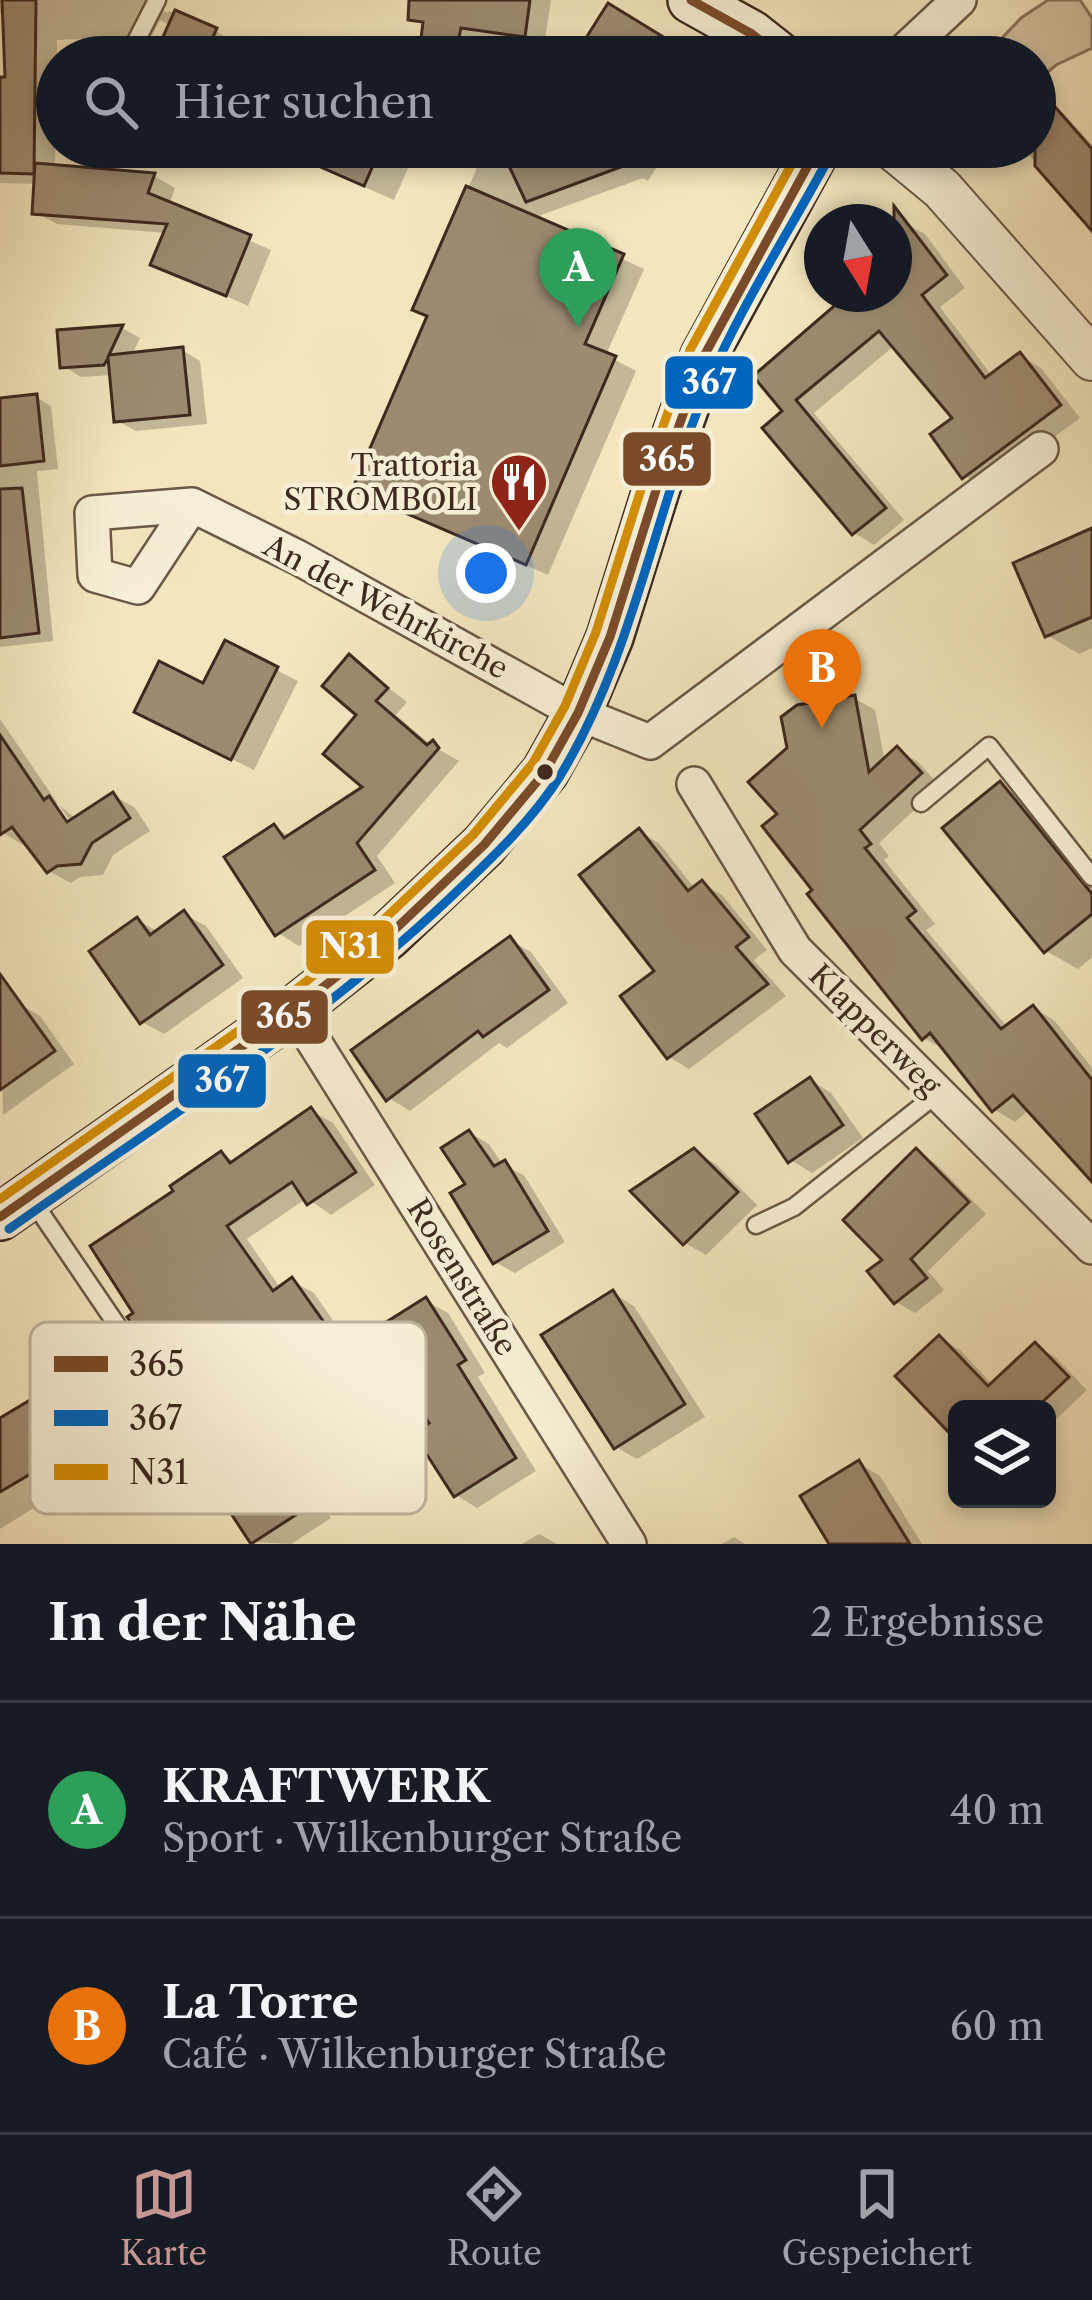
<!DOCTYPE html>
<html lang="de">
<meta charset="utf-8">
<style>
body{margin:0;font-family:"Libre Caslon Text",serif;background:#20242c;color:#f1f3f6}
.controls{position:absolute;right:36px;bottom:36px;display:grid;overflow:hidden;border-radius:18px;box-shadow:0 6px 18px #0003}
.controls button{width:108px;height:108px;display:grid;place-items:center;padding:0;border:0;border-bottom:3px solid #363941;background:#171b24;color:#f1f3f6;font:60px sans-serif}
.compass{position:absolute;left:804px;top:204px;width:108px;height:108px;border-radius:50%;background:#171b24;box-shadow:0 6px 18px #0003;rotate:169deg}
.you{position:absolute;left:486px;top:573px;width:42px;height:42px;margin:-30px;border:9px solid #fff;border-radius:50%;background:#1a73e8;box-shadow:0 0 0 18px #1a73e833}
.badge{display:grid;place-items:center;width:78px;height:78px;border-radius:50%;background:#c59692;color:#fff;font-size:39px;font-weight:700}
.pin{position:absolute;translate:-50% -99px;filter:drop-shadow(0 3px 6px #0008)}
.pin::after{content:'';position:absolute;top:63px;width:42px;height:36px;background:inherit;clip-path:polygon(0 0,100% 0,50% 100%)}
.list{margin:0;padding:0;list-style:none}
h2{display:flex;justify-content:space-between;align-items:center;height:156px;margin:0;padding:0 48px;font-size:51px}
h2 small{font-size:39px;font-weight:400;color:#9ea1a6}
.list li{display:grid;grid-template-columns:78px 1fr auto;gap:36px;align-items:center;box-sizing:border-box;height:216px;padding:0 48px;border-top:3px solid #363941}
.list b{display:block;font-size:45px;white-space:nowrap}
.list p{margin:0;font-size:39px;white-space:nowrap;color:#9ea1a6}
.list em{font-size:39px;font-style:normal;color:#9ea1a6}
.icon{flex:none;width:66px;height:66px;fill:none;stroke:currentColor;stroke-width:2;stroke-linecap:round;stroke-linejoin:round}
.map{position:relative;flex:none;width:1092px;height:1544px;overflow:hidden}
.search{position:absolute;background:#171b24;box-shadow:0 6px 18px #0003;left:36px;right:36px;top:36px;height:132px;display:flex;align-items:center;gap:30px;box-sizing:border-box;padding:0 42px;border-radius:66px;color:#9ea1a6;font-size:45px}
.sheet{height:588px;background:#171b24}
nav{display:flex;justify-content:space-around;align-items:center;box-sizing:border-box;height:168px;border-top:3px solid #363941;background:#171b24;font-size:33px;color:#9ea1a6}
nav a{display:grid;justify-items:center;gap:6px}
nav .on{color:#c59692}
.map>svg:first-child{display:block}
.green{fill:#d4c6a3;stroke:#897860;stroke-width:3}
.shadow{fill:#0003}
.building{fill:#9c8b71;stroke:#3e291e;stroke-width:3}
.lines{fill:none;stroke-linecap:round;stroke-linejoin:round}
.service-casing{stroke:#6b5846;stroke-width:21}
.minor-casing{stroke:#6b5846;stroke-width:38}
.tertiary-casing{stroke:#6b5846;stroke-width:46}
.secondary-casing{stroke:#3e291e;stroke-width:50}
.service{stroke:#f7efd5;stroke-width:16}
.minor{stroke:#f7efd5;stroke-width:33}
.tertiary{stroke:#f7efd5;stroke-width:42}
.secondary{stroke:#f7efd5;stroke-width:45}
.bus-1-casing{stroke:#f7efd5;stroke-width:18}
.bus-2-casing{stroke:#f7efd5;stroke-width:18}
.bus-3-casing{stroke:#f7efd5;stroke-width:18}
.bus-1{stroke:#7a4b2a;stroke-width:9}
.bus-2{stroke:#0065bd;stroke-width:9}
.bus-3{stroke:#d28d06;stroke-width:9}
.bus-dot{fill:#3e291e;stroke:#f7efd5;stroke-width:4.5}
.labels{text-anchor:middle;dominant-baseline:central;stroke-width:9;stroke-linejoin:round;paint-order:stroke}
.poi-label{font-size:30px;fill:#3e291e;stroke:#f7efd5;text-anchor:end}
.street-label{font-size:30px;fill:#3e291e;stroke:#f7efd5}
.key{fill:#f7efd5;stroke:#c0b49e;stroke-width:3}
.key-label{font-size:33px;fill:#3e291e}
.line-badge{stroke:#f7efd5;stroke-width:4.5}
.badge-label{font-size:33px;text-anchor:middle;font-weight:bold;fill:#fff}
</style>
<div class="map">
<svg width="1092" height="1544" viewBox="0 0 1092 1544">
<rect width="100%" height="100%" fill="#f3e6be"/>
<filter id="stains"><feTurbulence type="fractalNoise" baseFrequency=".00167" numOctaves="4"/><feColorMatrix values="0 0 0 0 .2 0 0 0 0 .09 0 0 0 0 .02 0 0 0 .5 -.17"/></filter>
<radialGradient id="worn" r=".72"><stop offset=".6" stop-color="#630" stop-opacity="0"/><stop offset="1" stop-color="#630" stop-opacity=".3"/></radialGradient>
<polygon class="green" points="1048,0 1080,0 1092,18 1092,48 1056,65 1035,83 1035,57 984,57 1021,18"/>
<g class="shadow">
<polygon points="0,0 152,0 152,4 168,13 169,11 216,31 244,48 240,57 157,57 171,26 160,20 152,35 57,40 55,167 154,176 175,188 169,205 271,250 248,306 154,264 166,233 57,224 35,212 37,184 0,183 0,80 9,80 5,13 0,13"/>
<polygon points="429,0 551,0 544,46 480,37 476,57 442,57 423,46"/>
<polygon points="1051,106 1064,114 1092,145 1092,234 1085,226 1089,223 1022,147 1035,147 1035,120"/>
<polygon points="272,147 412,147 416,150 394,200"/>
<polygon points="486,147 669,147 648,181 643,178 533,218 644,269 606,355 636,371 548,575 356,489 430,317 416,309"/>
<polygon points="904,223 925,234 965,288 940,307 992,376 1020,356 1041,368 1080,418 985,488 965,476 956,419 895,345 814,413 904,520 874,545 854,533 786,411 854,294 894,294 894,230"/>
<polygon points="122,328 140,338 132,355 182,350 200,361 207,424 136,431 117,421 112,375 81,377 63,366 60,333"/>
<polygon points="36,397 51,406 58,469 37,471 53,641 0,647 0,401"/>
<polygon points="1092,532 1092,648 1079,654 1047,635"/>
<polygon points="226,644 298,681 254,770 159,723 205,687"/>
<polygon points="349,658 407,702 396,715 431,745 459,761 377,856 395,883 299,946 278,933 274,827 291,837 367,787"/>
<polygon points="854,698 875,710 885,762 897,750 918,762 940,786 879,843 889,856 884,860 935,924 926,930 1008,1028 1033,1008 1054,1020 1092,1068 1092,1178 1030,1109 1015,1122 994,1109 945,1050 924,1038 816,890 781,815"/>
<polygon points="0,719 58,804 51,804 73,836 78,832 59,805 76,819 113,795 135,808 150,831 113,855 103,875 80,877 71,883 49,871 28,842 23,845 0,831"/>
<polygon points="1000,785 1032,803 1092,877 1092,957 1078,969 1046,951"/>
<polygon points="639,832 659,843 695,889 702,884 722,895 767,950 754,960 786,996 689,1069 669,1057"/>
<polygon points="184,914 206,926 243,978 164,1034 142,1022 138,920 158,932"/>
<polygon points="510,940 531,952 568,1003 507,1048 499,1043 410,1111 389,1098"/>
<polygon points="19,1004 40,1016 74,1064 3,1115 0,1017"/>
<polygon points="810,1080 831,1093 863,1138 812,1173 791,1160"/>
<polygon points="312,1111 333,1123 375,1185 331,1215 307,1198 247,1239 281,1289 292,1281 314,1293 354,1351 299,1390 278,1378 254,1344 191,1386 169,1374 177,1192 222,1154 235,1162"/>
<polygon points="470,1133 489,1144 503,1165 524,1175 565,1242 515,1273 495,1262 470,1185"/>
<polygon points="694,1152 716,1164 757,1205 706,1255 685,1243"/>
<polygon points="916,1152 935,1163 986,1214 928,1271 944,1290 915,1313 896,1302 886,1260"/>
<polygon points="613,1293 634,1306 705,1417 637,1459 616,1447"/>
<polygon points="426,1301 448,1313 485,1373 478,1377 536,1471 477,1508 456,1495 433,1424"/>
<polygon points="940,1338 960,1350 993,1385 1035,1345 1055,1357 1087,1390 1047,1428 1047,1409 957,1409 957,1437"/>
<polygon points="117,1352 139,1364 165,1403 134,1423 140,1433 48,1488 53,1496 0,1529 0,1434"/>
<polygon points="259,1429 280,1441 331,1518 291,1544 253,1542"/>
<polygon points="859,1464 880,1476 922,1544 833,1544"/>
<polygon points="539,1534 557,1544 522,1544"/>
<polygon points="734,1537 745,1544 722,1544"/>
</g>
<g class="building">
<polygon points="2,0 36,0 34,174 0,173 0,77 5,77"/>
<polygon points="409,0 530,0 525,37 461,28 455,55 420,47 423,22 408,20"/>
<polygon points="608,3 696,57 574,57"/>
<polygon points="175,10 217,28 204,57 154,57"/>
<polygon points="1035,84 1092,149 1092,231 1035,166"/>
<polygon points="275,147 381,147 364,186"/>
<polygon points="519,147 664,147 664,151 526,202 508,164"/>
<polygon points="35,163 155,173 148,193 251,235 226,296 150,265 167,224 32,214"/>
<polygon points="466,186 624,254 585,344 616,356 526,565 352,490 427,316 412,310"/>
<polygon points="894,206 947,275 922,295 985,378 1020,352 1061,405 962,479 930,434 952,418 879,331 796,400 886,508 852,535 762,428 782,411 753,376 848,294 894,294"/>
<polygon points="123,325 109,355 183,347 190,415 114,422 108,358 104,365 60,368 57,330"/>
<polygon points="37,394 44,461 0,466 0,398"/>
<polygon points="22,488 39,633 0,638 0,489"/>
<polygon points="1092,528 1092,617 1045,637 1013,563"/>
<polygon points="225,640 278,667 231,760 134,712 159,661 203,683"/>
<polygon points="349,654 388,688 376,701 427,745 433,740 439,748 357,843 375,870 275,936 224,857 274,824 284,838 362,787 323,754 356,715 322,686"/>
<polygon points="855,695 869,772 897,746 922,773 860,830 871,844 865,848 916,911 907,918 1001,1029 1033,1005 1092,1080 1092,1182 1013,1095 992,1112 930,1033 922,1040 807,894 812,890 762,826 777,814 748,782 787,748 781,717 797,705"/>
<polygon points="0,735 44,800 49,796 67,822 113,792 130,818 92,843 81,864 57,866 47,873 12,827 0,835"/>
<polygon points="1000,781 1092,894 1092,914 1044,953 942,828"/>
<polygon points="639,828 688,891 702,880 749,937 736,947 768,984 667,1059 620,996 654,971 579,875"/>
<polygon points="184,910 223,965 140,1024 89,951 137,917 150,935"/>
<polygon points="510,936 549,990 483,1037 478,1031 386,1101 351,1050"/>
<polygon points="0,974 55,1051 0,1090"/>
<polygon points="810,1077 843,1125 788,1163 755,1114"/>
<polygon points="311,1107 356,1172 307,1205 292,1182 227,1226 273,1291 292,1277 335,1338 276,1380 240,1328 167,1376 127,1317 133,1313 90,1246 173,1191 170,1186 221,1151 230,1163"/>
<polygon points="469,1130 494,1166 505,1160 548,1231 493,1264 450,1193 465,1184 441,1148"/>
<polygon points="694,1148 738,1192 683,1245 630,1191"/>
<polygon points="916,1148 969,1202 911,1259 927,1278 894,1304 867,1271 882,1260 843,1220"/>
<polygon points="613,1290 685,1404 614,1449 541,1335"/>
<polygon points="426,1297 466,1360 458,1365 516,1458 454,1497 413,1433 429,1423 372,1331"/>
<polygon points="939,1335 988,1386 1035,1342 1069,1377 1035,1409 957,1409 957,1441 895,1376"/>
<polygon points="117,1348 146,1390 114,1411 120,1421 0,1492 0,1418"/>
<polygon points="259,1425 311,1505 251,1544 199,1465"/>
<polygon points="859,1460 882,1499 910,1544 829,1544 800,1496"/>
</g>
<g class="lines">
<g class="service-casing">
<g id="service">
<polyline points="128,57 157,0"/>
<polyline points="921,803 989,746 1092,877"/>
<polyline points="32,1200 193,1437"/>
<polyline points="756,1225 794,1207 938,1093"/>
</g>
</g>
<g class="minor-casing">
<g id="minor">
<polyline points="898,57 959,0"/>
<polyline points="192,505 138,587 95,575 92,513 192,505 297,557 578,713 650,742 1041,449"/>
<polyline points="694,784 795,950 1092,1247"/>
<polyline points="294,1010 629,1544"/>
</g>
</g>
<g class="tertiary-casing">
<polyline id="tertiary" points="891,147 942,189 1092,359"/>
</g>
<g class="secondary-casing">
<g id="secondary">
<polyline points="691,0 752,34 781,57"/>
<polyline points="0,1217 294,1010 388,936 484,845 545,772 578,713 610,637 657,487 704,356 818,147"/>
</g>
</g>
<use href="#service" class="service"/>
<use href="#minor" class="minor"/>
<use href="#tertiary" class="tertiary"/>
<use href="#secondary" class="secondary"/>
<g class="bus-1-casing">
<g id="bus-1">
<polyline points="691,0 752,34 781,57"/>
<polyline points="0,1217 294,1010 388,936 484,845 545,772 578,713 610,637 657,487 704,356 818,147"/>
</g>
</g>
<g class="bus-2-casing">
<path id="bus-2" d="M9 1229C159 1123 317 1024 451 897 489 861 532 821 560 776 638 648 656 497 718 361 751 290 794 223 831 154"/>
</g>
<g class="bus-3-casing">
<polyline id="bus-3" points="0,1199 285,998 378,925 473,835 533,763 565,706 596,632 643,483 690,350 801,147"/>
</g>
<use href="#bus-1" class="bus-1"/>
<use href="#bus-2" class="bus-2"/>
<use href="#bus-3" class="bus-3"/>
</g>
<defs>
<g id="restaurant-pin" transform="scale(3)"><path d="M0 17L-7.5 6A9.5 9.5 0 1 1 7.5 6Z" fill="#8f2418" stroke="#f7efd5"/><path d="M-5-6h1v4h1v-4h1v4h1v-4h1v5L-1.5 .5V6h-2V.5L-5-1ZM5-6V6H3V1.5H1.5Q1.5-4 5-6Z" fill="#fff"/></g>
</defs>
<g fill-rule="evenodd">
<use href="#restaurant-pin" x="519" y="482"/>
</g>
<circle class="bus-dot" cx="545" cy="772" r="10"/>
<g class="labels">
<g class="poi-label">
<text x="477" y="465">Trattoria<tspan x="477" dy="34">STROMBOLI</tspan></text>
</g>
<g class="street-label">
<text transform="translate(386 607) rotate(28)">An der Wehrkirche</text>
<text transform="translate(875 1030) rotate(45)">Klapperweg</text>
<text transform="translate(462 1277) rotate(58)">Rosenstraße</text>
</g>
</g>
<rect x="30" y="1322" width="396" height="192" rx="18" class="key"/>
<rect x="54" y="1356" width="54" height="16" fill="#7a4b2a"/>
<rect x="54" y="1410" width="54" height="16" fill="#0065bd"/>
<rect x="54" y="1464" width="54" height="16" fill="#d28d06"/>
<g class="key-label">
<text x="129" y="1376">365</text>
<text x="129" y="1430">367</text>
<text x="129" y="1484">N31</text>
</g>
<g class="line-badge">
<rect x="663" y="354" width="92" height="57" rx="12" fill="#0065bd"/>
<rect x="621" y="430" width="92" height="58" rx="12" fill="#7a4b2a"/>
<rect x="304" y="918" width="92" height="58" rx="12" fill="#d28d06"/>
<rect x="239" y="988" width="91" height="58" rx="12" fill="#7a4b2a"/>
<rect x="176" y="1052" width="92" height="58" rx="12" fill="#0065bd"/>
</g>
<g class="badge-label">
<text x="709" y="394">367</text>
<text x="667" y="471">365</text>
<text x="350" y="958">N31</text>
<text x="284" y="1028">365</text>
<text x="222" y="1092">367</text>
</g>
<rect width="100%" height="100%" filter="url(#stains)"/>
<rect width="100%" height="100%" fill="url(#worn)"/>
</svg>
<div class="controls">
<button><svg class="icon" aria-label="layers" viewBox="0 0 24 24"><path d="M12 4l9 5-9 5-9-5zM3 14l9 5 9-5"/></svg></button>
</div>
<svg class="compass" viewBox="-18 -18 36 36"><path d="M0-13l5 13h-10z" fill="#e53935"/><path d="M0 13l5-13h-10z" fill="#9ea1a6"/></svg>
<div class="you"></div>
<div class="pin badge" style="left:578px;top:327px;background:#2e9e5b">A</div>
<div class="pin badge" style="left:822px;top:728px;background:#e8710a">B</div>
<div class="search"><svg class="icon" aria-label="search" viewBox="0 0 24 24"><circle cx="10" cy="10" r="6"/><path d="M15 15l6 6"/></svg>Hier suchen</div>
</div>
<section class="sheet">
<h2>In der Nähe<small>2 Ergebnisse</small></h2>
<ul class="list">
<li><span class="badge" style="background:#2e9e5b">A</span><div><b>KRAFTWERK</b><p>Sport · Wilkenburger Straße</p></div><em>40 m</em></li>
<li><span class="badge" style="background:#e8710a">B</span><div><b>La Torre</b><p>Café · Wilkenburger Straße</p></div><em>60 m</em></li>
</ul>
</section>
<nav>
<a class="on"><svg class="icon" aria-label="map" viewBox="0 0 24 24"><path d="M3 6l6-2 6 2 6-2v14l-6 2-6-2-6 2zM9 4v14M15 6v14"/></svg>Karte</a>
<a><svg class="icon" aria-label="directions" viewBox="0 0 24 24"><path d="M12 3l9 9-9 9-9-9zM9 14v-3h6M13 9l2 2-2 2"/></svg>Route</a>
<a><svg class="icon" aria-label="saved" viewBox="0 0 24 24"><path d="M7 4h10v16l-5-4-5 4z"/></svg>Gespeichert</a>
</nav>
